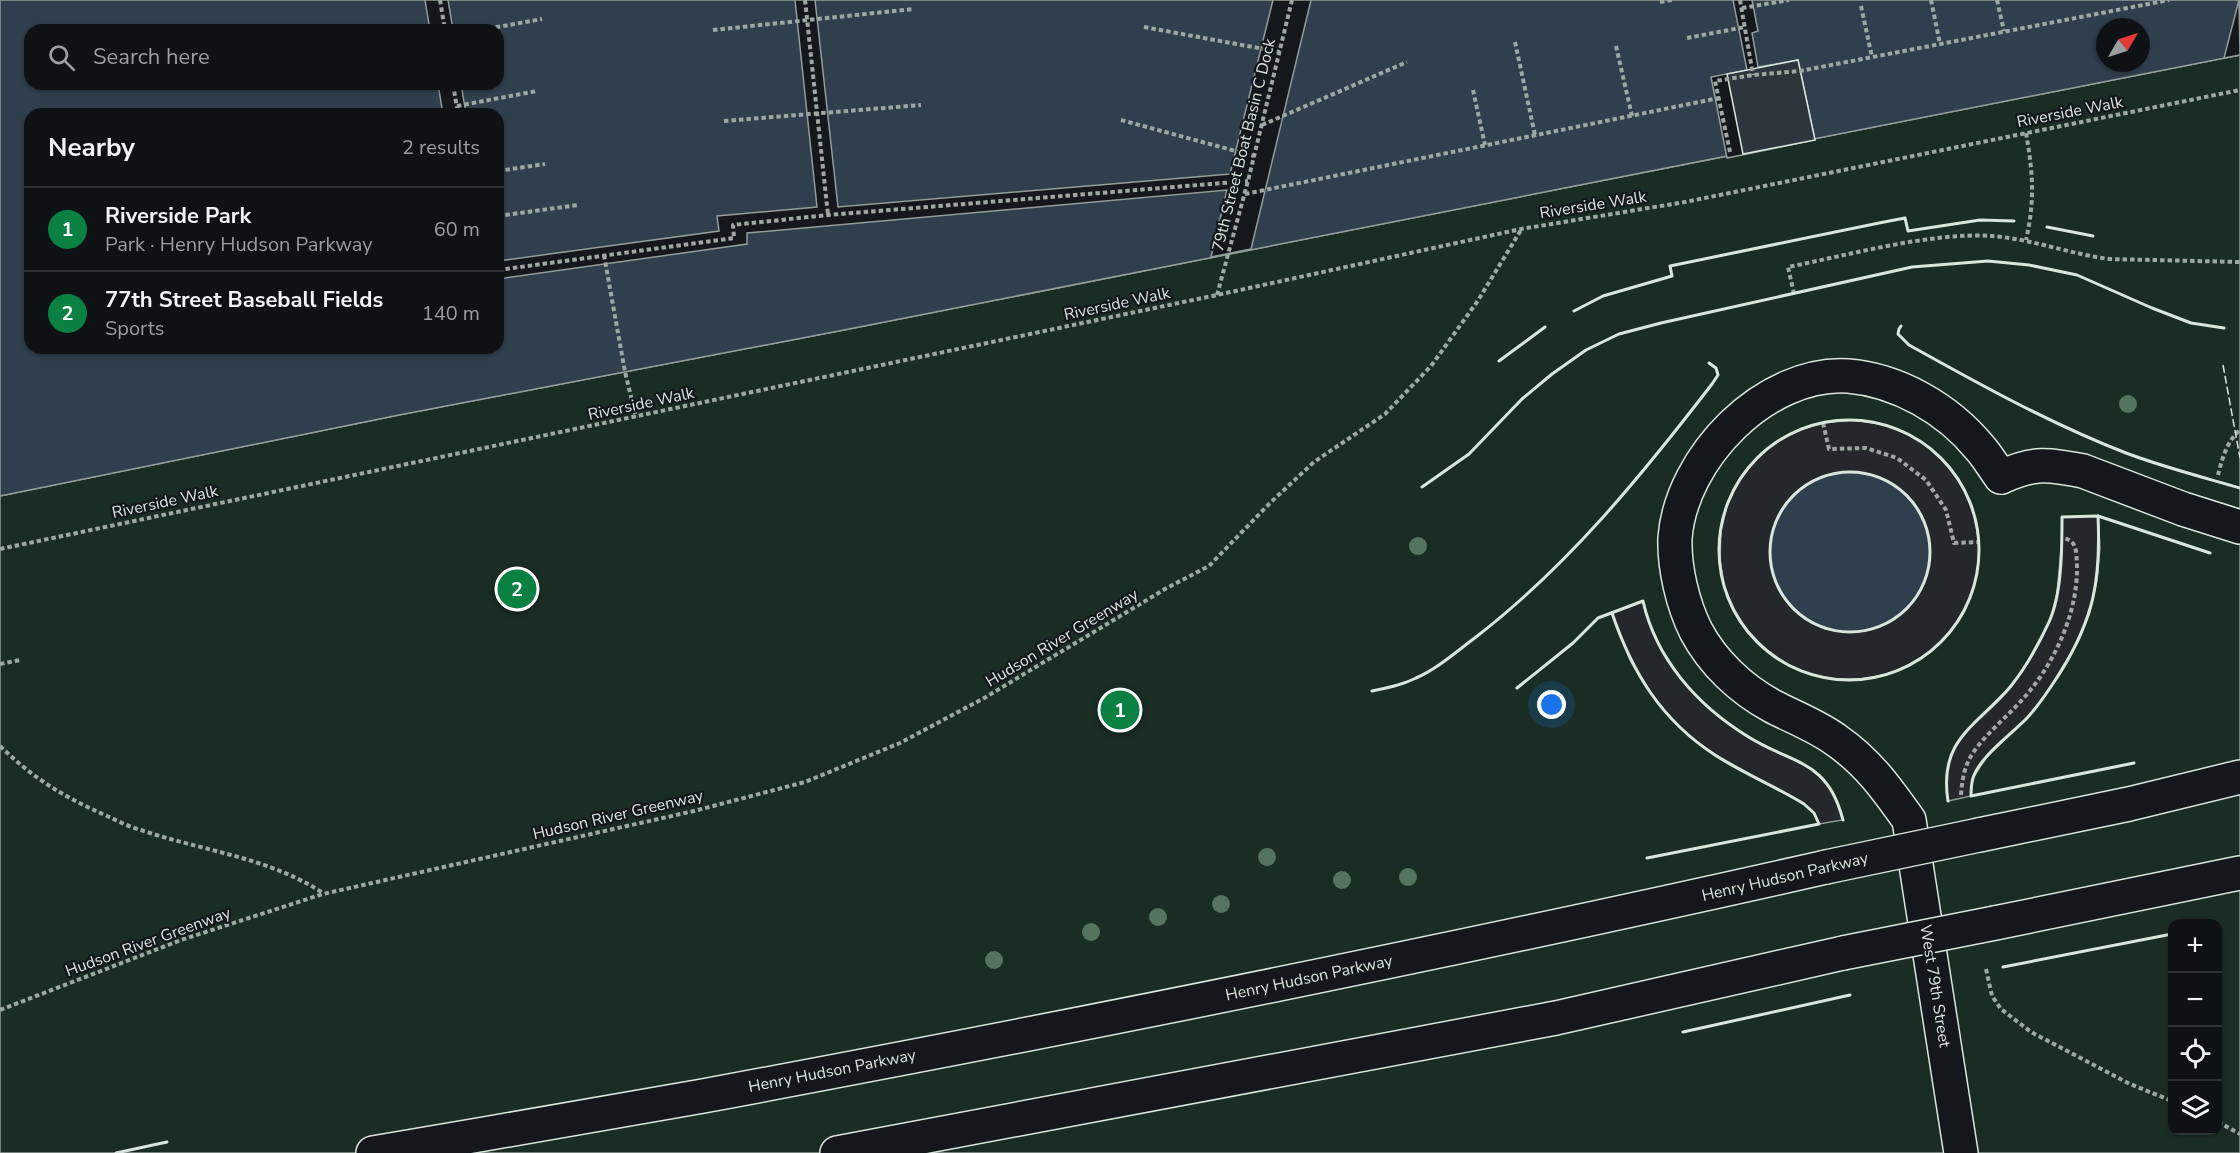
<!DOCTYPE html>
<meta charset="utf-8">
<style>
body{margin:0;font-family:"Nunito Sans",sans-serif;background:#181b1e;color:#f1f3f6}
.controls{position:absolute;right:18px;bottom:18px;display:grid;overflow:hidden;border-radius:12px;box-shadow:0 2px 4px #0004}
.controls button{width:54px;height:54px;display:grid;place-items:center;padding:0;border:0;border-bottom:2px solid #2f3234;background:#0f1215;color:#f1f3f6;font:30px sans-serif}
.compass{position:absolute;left:2096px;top:18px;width:54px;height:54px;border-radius:50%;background:#0f1215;box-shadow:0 2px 4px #0004;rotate:51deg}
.you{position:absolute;left:1552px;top:705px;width:21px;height:21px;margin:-15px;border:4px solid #fff;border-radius:50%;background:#1a73e8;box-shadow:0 0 0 9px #1a73e833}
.badge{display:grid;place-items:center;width:39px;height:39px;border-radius:50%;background:#0b8043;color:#fff;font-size:20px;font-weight:700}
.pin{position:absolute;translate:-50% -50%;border:3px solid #fff;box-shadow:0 2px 6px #0006}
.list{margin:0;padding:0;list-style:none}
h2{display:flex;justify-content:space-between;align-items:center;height:78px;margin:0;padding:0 24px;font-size:26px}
h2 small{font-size:20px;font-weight:400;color:#9b9ea0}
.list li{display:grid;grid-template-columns:39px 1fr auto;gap:18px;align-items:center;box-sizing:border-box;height:84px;padding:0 24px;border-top:2px solid #2f3234}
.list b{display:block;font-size:22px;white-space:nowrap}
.list p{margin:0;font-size:20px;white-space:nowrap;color:#9b9ea0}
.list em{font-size:20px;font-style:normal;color:#9b9ea0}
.icon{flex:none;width:33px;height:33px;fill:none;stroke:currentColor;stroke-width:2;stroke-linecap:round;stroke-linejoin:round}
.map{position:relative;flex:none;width:2240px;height:1153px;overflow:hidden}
.search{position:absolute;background:#0f1215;box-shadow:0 2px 4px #0004;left:24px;top:24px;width:480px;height:66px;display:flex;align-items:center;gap:15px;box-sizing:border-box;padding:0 21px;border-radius:18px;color:#9b9ea0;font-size:22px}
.panel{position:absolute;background:#0f1215;box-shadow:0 2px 4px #0004;left:24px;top:108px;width:480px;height:246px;border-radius:18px}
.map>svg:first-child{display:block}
.green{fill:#1a2d24;stroke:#939e99;stroke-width:1.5;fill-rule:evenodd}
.parking{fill:#24282b;stroke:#939e99;stroke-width:1.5;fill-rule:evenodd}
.water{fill:#2f3f4d;stroke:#939e99;stroke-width:1.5;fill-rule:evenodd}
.pier{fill:#14181c;stroke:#939e99;stroke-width:1.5}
.building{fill:#2c363c;stroke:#d8e6dc;stroke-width:1.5}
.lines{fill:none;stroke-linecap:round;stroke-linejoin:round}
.major-casing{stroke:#d8e6dc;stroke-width:36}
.highway-casing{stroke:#d8e6dc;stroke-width:36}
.path{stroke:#9da8a2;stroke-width:4;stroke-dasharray:4.5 3;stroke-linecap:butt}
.major{stroke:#14181c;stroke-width:33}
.highway{stroke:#14181c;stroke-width:33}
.highway-bridge-casing{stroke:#d8e6dc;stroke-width:36;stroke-linecap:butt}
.highway-bridge{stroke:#14181c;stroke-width:33}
.fence{stroke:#d8e6dc;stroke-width:1.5;stroke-dasharray:8 3;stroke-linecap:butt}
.wall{stroke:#d8e6dc;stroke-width:3}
.tree{fill:#55745f}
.labels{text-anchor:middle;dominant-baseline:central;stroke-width:4.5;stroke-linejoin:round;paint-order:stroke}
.street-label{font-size:16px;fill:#d8e6dc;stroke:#14181c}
</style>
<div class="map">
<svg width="2240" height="1153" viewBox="0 0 2240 1153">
<rect width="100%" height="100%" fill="#14181c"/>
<path class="green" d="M2240 55V1153H0V496L399 415 844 330ZM2172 924H2218V1130H2172Z"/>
<g class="parking">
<path d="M1853 420 1880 424 1906 433 1929 447 1949 466 1964 489 1974 515 1979 542 1978 566 1973 591 1963 614 1948 635 1929 653 1908 666 1884 675 1860 679H1834L1809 674 1786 664 1765 649 1747 630 1734 610 1724 586 1720 559 1721 531 1727 505 1739 481 1756 459 1776 442 1800 430 1823 423ZM1848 472 1873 475 1908 496 1920 513 1928 533 1930 553 1927 573 1850 632 1825 629 1803 617 1786 599 1774 577 1770 553 1801 488 1823 476Z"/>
<polygon points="2098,516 2100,548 2097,580 2090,612 2079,640 2046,694 2029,716 1986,758 1973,778 1971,796 1948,801 1946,777 1950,760 1955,747 1974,722 2010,687 2025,666 2050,620 2057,594 2062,538 2062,517"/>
<polygon points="1643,601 1646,615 1662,650 1683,681 1695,695 1709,709 1748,737 1814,770 1833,792 1843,820 1819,824 1814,813 1804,804 1714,754 1688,735 1664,710 1645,685 1630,660 1612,613"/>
</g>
<g class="water">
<path d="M0 0H2240V55L844 330 399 415 0 496ZM2105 27H2141V63H2105ZM30 30H498V84H30ZM30 114H498V348H30Z"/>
<circle cx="1850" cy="552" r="80"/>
</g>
<g class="pier">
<polygon points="425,0 448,0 453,30 430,30"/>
<polygon points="795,0 815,0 838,207 1230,174 1273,0 1311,0 1251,249 1211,257 1227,190 747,233 747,244 498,279 498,261 719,231 717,216 817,207"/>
<polygon points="1733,0 1752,0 1758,31 1752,33 1758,67 1798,60 1815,140 1727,158 1711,77 1747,70"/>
<polygon points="2239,0 2240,55 2224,58"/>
<polygon points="438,84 461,84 466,114 443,114"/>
</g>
<polygon class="building" points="1798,60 1815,140 1743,154 1727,74"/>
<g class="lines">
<g class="major-casing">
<path id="major" d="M1961 1153 1909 820C1887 789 1868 762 1836 740 1817 726 1793 717 1772 706 1741 689 1713 663 1696 631 1683 605 1674 568 1675 538 1681 458 1765 371 1848 376 1898 380 1948 409 1980 448 1988 457 1994 468 2001 477"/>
</g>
<g class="highway-casing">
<g id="highway">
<path d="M2001 477C2034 462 2048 464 2083 471L2183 509 2240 527"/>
<polyline points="1979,835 2129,804 2240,777"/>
<polyline points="1995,923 2240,873"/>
<path d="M373 1153C483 1134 593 1116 703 1096 1079 1026 1454 951 1826 867"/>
<polyline points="837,1153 1556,1018 1843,953"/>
</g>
</g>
<g class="path">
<polyline points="440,0 445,30"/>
<polyline points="805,0 828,215"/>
<polyline points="1740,0 1753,75"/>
<polyline points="1931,0 1940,44"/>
<polyline points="1997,0 2004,31"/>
<polyline points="1660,2 1672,0"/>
<polyline points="1861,6 1872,57"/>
<polyline points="1742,8 1789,0"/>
<polyline points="1144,27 1280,52"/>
<polyline points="481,30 542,19"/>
<polyline points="713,30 913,9"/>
<polyline points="1687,38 1745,27"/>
<polyline points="1515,42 1535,135"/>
<polyline points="1616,46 1632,116"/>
<polyline points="453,84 458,114"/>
<polyline points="1473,90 1485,145"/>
<polyline points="457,106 537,91"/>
<polyline points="1121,120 1254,156"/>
<polyline points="724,121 921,105"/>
<polyline points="1262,125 1407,62"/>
<path d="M2026 133C2033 172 2035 201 2026 240"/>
<polyline points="1730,152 1715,81 1753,75 1800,71 2169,0"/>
<polyline points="498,171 545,164"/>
<polyline points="1245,194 1719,98"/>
<polyline points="498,216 578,205"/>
<polyline points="604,255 625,372 636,417"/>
<polyline points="498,270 734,238 733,225 828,215 1248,181"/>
<path d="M1794 294 1788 267C1849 255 1931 232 1992 236 2032 239 2070 254 2109 259L2240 262"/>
<polyline points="1217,295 1248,181 1292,0"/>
<polyline points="1823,423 1829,449 1866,448 1897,458 1926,480 1946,510 1954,543 1979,542"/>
<path d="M2218 475C2222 459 2227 441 2240 430"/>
<polyline points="0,549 1217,295 1521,229 1685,202 2240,90"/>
<polyline points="0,664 20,660"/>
<path d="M0 746C34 779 64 797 107 816 118 821 129 827 141 830 202 851 268 857 323 893"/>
<path d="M1961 795C1962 781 1964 768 1971 756 1984 735 2004 720 2020 702 2053 667 2078 614 2077 566 2076 552 2078 540 2062 538"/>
<polyline points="1986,969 1992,996 2001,1009 2031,1032 2130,1084 2172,1101"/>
<polyline points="0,1010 181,940 323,894 694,811 805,782 900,743 986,697 1165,589 1209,566 1271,502 1314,462 1385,414 1431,366 1477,302 1521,230"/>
<polyline points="2218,1122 2240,1134"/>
</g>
<use href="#major" class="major"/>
<use href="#highway" class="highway"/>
<g class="highway-bridge-casing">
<g id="highway-bridge">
<polyline points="1826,867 1979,835"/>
<polyline points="1843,953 1995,923"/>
</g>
</g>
<use href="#highway-bridge" class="highway-bridge"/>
<polyline class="fence" points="2223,365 2240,458"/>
<g class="wall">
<polyline points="2047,227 2093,236"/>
<polyline points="1574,311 1603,296 1672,276 1670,266 1879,223 1905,218 1908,231 1980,220 2014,221"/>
<path d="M1901 326 1899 329 1898 334 1909 345C1979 384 2051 424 2126 453 2163 467 2202 477 2240 488"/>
<polyline points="1499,361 1545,327"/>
<circle cx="1849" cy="550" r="130"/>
<circle cx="1850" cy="552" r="80"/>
<polyline points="1422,487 1469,454 1522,399 1552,374 1586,350 1619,334 1661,323 1912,267 1988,261 2029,265 2077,275 2152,308 2191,323 2224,328"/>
<path d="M2098 516C2101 580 2094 618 2060 673 2050 688 2040 704 2028 717 2012 734 1980 756 1973 778 1971 784 1971 791 1971 796L2134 763"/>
<path d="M1612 613C1632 672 1661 720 1715 755 1744 774 1775 786 1804 804L1814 813 1819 824 1647 858"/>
<path d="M1517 688 1573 643 1598 618 1643 601C1656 659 1697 705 1747 736 1792 765 1827 758 1843 820"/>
<path d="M1372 691C1387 688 1402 685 1416 678 1437 669 1457 651 1476 637 1568 566 1642 475 1712 384L1718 375 1716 368 1709 363"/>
<path d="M1948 801C1938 738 1978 726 2011 686 2026 667 2039 644 2049 622 2062 594 2062 548 2062 517L2098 516 2210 553"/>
<polyline points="2003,967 2172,934"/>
<polyline points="1683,1032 1850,995"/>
<polyline points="116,1153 167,1142"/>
</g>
</g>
<g class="tree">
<circle cx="2128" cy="404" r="9"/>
<circle cx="1418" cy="546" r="9"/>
<circle cx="1267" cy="857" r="9"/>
<circle cx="1408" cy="877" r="9"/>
<circle cx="1342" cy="880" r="9"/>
<circle cx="1221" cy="904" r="9"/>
<circle cx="1158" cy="917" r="9"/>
<circle cx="1091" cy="932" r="9"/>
<circle cx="994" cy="960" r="9"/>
</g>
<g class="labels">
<g class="street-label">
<text transform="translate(2070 112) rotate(-11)">Riverside Walk</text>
<text transform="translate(1244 145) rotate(-76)">79th Street Boat Basin C Dock</text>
<text transform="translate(1593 205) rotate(-9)">Riverside Walk</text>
<text transform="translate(1117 304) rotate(-12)">Riverside Walk</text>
<text transform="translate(641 404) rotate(-12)">Riverside Walk</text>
<text transform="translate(165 502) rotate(-12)">Riverside Walk</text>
<text transform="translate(1062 638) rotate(-31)">Hudson River Greenway</text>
<text transform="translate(618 815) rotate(-13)">Hudson River Greenway</text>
<text transform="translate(1785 877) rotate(-13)">Henry Hudson Parkway</text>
<text transform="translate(148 942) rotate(-20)">Hudson River Greenway</text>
<text transform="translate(1309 978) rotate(-12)">Henry Hudson Parkway</text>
<text transform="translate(1935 986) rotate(81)">West 79th Street</text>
<text transform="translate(832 1071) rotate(-11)">Henry Hudson Parkway</text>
</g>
</g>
</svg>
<div class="controls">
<button>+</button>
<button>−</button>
<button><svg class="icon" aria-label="locate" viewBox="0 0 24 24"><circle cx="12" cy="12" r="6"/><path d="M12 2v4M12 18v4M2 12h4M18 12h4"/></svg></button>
<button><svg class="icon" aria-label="layers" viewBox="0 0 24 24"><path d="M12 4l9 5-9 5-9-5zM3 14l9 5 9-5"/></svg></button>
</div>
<svg class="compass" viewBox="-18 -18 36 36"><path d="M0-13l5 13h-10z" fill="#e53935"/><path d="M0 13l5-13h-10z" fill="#9b9ea0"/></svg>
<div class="you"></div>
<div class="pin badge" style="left:1120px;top:710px">1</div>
<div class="pin badge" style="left:517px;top:589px">2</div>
<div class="search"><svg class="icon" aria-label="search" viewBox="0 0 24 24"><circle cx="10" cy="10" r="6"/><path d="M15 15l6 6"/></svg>Search here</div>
<section class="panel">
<h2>Nearby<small>2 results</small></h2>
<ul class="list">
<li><span class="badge">1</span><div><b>Riverside Park</b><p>Park · Henry Hudson Parkway</p></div><em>60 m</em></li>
<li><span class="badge">2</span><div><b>77th Street Baseball Fields</b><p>Sports</p></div><em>140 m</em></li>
</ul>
</section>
</div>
